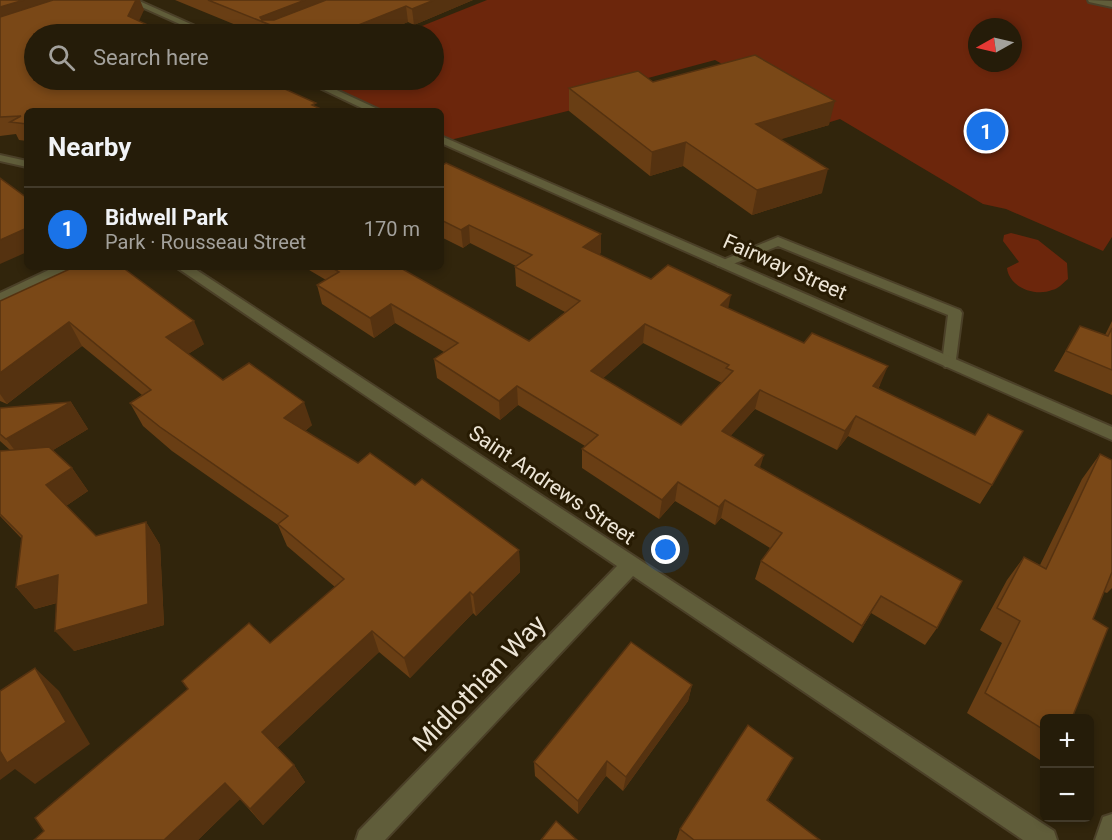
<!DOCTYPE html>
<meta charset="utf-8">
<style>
body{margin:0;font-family:Roboto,sans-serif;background:#312917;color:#f1f3f6}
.controls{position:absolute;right:18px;bottom:18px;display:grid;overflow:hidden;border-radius:9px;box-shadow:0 3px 9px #0003}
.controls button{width:54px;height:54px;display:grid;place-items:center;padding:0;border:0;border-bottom:2px solid #423a2a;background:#251c09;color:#f1f3f6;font:30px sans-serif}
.compass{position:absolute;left:968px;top:18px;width:54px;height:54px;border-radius:50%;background:#251c09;box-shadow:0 3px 9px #0003;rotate:262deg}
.you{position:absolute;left:666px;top:550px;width:21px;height:21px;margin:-15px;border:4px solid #fff;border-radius:50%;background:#1a73e8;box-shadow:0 0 0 9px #1a73e833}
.badge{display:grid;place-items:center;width:39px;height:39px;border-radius:50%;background:#1a73e8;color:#fff;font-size:20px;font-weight:700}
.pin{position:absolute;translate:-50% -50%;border:3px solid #fff;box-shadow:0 2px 6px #0006}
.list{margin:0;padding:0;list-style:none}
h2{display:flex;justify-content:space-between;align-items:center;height:78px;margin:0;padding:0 24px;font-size:26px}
h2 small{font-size:20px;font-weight:400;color:#a3a19c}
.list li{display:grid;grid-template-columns:39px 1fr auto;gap:18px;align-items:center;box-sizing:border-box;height:84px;padding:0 24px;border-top:2px solid #423a2a}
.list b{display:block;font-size:22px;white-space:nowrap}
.list p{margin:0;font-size:20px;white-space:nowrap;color:#a3a19c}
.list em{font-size:20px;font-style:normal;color:#a3a19c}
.icon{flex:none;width:33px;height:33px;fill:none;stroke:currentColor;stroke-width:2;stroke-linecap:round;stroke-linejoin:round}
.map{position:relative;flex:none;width:1112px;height:840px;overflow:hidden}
.search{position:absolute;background:#251c09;box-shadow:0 3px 9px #0003;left:24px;top:24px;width:420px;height:66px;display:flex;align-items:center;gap:15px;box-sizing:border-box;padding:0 21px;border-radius:33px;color:#a3a19c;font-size:22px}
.panel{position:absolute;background:#251c09;box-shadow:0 3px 9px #0003;left:24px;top:108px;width:420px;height:162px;border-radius:9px}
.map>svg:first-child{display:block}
.green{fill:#6c260c;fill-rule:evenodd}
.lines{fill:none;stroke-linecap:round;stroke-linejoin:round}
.service-casing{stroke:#4b4028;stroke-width:4}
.minor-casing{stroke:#4b4028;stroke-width:4}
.service{fill:#605d3a;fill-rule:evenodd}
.minor{fill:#605d3a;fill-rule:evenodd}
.wall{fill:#693e14;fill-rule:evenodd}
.shaded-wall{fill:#553210}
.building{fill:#7a4817;stroke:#553210;stroke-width:1.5;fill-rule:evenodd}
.labels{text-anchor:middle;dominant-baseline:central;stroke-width:6;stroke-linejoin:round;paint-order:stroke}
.street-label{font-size:21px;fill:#ede5d6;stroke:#271b03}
.near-street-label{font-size:26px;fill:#ede5d6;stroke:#271b03}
</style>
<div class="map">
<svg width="1112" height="840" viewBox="0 0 1112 840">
<rect width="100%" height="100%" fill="#31250c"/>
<g class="green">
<path d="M487 0H1092L1112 4V237L1103 251 1006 209 983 204 840 119 827 123 715 60 596 92 608 101 446 141 441 139V111H377L308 80H434V34H402ZM977 27H1013V63H977Z"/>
<path d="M1011 233 1038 240 1067 263 1068 279C1063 283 1058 289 1052 290 1035 297 1009 287 1007 268L1019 262 1003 241 1004 235Z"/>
</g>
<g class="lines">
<g class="service-casing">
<polygon id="service" points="778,237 960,310 962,313 955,367 945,367 942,363 948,315 778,246 728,266 718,266 716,263"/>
</g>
<g class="minor-casing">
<g id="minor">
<polygon points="126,0 137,0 213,34 202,34"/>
<polygon points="1088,0 1112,1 1112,7 1089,2"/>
<polygon points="303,80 315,80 382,111 368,111"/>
<polygon points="441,136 1112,427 1112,440 441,143"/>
<polygon points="0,155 27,161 27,167 0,161"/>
<polygon points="55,267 73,267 0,303 0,293"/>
<polygon points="176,267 192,267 1054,831 1057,840 1023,840 633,576 385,840 356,840 359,831 617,566"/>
<polygon points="1112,814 1112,840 1095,840 1103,817"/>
</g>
</g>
<use href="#service" class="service"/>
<use href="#minor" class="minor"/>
</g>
<g class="wall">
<polygon points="0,0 144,10 27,111 27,141 19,140 16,134 0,136"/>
<polygon points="175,0 473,0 414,25 408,22 378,34 258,34"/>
<polygon points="653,82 829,125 780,139 822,193 752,215 683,166 650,176 569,111 569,88"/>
<path d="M441 166 601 234V253L598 254 651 279 728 308 880 385 878 389 992 485 980 504 848 436 837 450 755 409 730 436 760 468 937 628 925 645 871 613 853 643 755 579 761 561 770 548 721 518 715 525 675 501 659 519 582 468V449L585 446 518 405 500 420 437 378 434 359 444 352 395 323 374 338 322 304 317 285 326 280 304 267H399L529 341 565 312 516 286 515 267 516 266 470 243 463 248 441 237ZM643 343 722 383 681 425 603 378Z"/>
<polygon points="0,301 204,344 188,354 223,380 312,425 305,431 358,463 415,485 519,550 520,572 476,616 473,613 410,678 379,652 277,748 294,765 305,782 263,825 240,799 198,840 34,840 270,643 335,587 287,546 278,525 172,451 143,426 130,403 142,395 82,346 7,404 0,401"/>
<polygon points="1112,321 1112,395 1054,371 1080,326 1105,335"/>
<polygon points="71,402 88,429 53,450 72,468 88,491 66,506 96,536 146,522 160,545 164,625 74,651 57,603 35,609 16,587 22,539 0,516 0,451 10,450 0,441 0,408"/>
<polygon points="1100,454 1112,460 1112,588 1107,593 1104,592 1044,718 1044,756 1040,760 967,713 1002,643 980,630 1007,580 1024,557 1040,565 1082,479"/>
<polygon points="692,685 688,701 623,791 606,776 578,814 535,776 534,762"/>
<polygon points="793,758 768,800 820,840 676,840 680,829"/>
</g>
<g class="shaded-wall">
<polygon points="24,0 84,0 0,25 0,7"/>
<polygon points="136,0 140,0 144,10 134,32 128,16"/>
<polygon points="305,0 348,0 277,28 261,22 260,17"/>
<polygon points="434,0 473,0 414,25 412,9"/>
<polygon points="406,6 408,22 378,34 336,34"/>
<polygon points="835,101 829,125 752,148 756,124"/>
<polygon points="686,142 683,166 650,176 652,152"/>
<polygon points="828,169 822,193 752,215 757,190"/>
<polygon points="469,225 470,243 463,248 461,230"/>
<polygon points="27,228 27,252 0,264 0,240"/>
<polygon points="601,234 601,253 582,266 583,247"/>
<polygon points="731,295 727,314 721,305"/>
<polygon points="391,304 395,323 374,338 370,318"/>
<polygon points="194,321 204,344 177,361 166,337"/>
<polygon points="69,322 82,346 7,404 0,394 0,373"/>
<polygon points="645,324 643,343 590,390 591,371"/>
<polygon points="888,366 880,385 865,406 873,386"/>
<polygon points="517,386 518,405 500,420 499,401"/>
<polygon points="760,390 755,409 718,450 722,431"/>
<polygon points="71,402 88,429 27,466 6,439"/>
<polygon points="304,402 312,425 293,441 284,418"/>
<polygon points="856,416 848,436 837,450 845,431"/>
<polygon points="764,455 758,474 755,465"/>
<polygon points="72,468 88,491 63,508 46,485"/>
<polygon points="678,482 675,501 659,519 662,500"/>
<polygon points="725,500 721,518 715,525 719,507"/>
<polygon points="146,522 160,545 164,625 74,651 55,631"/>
<polygon points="519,550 520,572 476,616 473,595"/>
<polygon points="58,575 76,597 35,609 16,587"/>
<polygon points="470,592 473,613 410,678 404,658"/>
<polygon points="881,596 871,613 853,643 862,626"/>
<polygon points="372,631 379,652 274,751 262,732"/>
<polygon points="35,668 59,691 90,744 35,784 15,769 0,780 0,746"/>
<polygon points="692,685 688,701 623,791 626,777"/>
<polygon points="607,761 606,776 578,814 578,801"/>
<polygon points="294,765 305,782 263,825 250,809"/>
<polygon points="225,783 240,799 198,840 164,840"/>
</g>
<g class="building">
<polygon points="0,0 24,0 0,7"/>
<polygon points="53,0 136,0 128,16 167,34 34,34 34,80 265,80 316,103 312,105 325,111 27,111 27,124 10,122 21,116 0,117 0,17"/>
<polygon points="208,0 305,0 260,17 262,20 274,20 326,0 434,0 412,9 406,6 336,34 293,34"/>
<polygon points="755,55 835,101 756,124 828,169 757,190 686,142 652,152 569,88 638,71 653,82"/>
<path d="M446 163 601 234 583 247 651 279 668 265 731 295 721 305 804 343 812 333 888 366 873 386 975 435 988 414 1023 431 992 485 856 416 845 431 760 390 722 431 764 455 755 465 962 581 937 628 881 596 862 626 761 561 782 533 725 500 719 507 678 482 662 500 582 449 598 435 517 386 499 401 434 359 458 343 391 304 370 318 317 285 339 272 331 267H399L529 341 580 301 515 267 532 255 469 225 461 230 441 220V166ZM645 324 729 365 726 368 733 371 681 425 591 371Z"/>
<polygon points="0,178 27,198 27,228 0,240"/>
<polygon points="74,267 122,267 194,321 166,337 223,380 249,363 304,402 284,418 358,463 370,453 415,485 422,479 519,550 473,595 470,592 404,658 372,631 262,732 294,765 250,809 225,783 164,840 34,840 44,831 35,818 188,689 182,681 249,623 270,643 344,579 278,524 288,516 160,427 130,403 151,390 69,322 0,373 0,301"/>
<polygon points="1080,326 1108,336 1112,328 1112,370 1066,351"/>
<polygon points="71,402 6,439 0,434 0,408"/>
<polygon points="49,447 72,468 46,485 96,536 146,522 148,604 55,631 58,575 16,587 22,536 0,514 0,451"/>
<polygon points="1100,454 1112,460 1112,572 1093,619 1108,628 1072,718 1044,718 1044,730 985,693 1020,621 997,608 1024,557 1046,569"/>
<polygon points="631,642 692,685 626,777 607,761 578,801 534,762"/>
<polygon points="35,668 66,722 7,763 0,751 0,691"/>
<polygon points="748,725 793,758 767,800 820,840 694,840 680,829"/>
<polygon points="556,821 577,840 541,840"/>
</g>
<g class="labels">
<g class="street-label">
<text transform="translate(785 267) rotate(24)">Fairway Street</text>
<text transform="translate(552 485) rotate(34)">Saint Andrews Street</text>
</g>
<g class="near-street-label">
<text transform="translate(479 683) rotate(-46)">Midlothian Way</text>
</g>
</g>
</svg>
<div class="controls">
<button>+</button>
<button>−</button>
</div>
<svg class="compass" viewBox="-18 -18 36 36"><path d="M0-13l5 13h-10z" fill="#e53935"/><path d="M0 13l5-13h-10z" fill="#a3a19c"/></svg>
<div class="you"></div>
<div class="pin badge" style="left:986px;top:131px">1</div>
<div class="search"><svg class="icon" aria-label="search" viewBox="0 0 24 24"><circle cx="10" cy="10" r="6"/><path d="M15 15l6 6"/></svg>Search here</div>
<section class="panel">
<h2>Nearby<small></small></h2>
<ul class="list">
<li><span class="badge">1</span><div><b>Bidwell Park</b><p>Park · Rousseau Street</p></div><em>170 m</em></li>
</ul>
</section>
</div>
